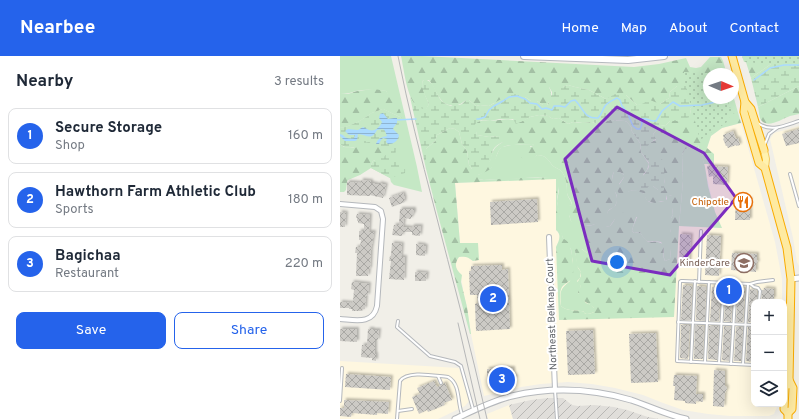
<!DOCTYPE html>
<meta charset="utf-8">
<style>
body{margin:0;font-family:Overpass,sans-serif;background:#f2f2f3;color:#1f2937}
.controls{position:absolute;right:12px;bottom:12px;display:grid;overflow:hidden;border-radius:8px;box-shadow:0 4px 16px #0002}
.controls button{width:36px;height:36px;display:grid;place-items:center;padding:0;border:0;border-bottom:1px solid #e0e1e3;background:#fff;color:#1f2937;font:20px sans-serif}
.compass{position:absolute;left:363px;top:12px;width:36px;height:36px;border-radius:50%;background:#fff;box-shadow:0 4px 16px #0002;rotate:92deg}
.you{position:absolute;left:277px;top:206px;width:14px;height:14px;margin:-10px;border:3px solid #fff;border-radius:50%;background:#1a73e8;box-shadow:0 0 0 6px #1a73e833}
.badge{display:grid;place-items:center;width:26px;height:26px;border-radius:50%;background:#2563eb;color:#fff;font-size:13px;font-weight:700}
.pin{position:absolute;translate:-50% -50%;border:2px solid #fff;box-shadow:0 1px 4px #0006}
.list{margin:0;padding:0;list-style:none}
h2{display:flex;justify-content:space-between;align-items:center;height:52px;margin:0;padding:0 16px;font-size:17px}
h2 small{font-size:13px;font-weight:400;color:#747a83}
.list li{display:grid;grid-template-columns:26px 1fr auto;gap:12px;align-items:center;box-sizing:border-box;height:56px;margin:0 8px 8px;padding:0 8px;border:1px solid #e0e1e3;border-radius:8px}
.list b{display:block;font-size:15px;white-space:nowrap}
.list p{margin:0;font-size:13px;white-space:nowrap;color:#747a83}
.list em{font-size:13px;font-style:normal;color:#747a83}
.actions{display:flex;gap:8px;padding:12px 16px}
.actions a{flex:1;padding:9px 0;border:1px solid #2563eb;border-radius:8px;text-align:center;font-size:14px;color:#2563eb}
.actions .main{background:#2563eb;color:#fff}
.icon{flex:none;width:22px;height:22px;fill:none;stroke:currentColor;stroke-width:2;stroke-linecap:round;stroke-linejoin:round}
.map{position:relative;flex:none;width:459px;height:363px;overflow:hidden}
header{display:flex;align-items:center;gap:24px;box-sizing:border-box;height:56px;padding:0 20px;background:#2563eb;color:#fff}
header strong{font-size:19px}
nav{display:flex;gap:22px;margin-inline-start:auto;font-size:14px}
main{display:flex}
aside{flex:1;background:#fff}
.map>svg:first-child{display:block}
.commercial{fill:#fef7e0}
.industrial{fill:url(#industrial-furrows)}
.green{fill:#c5e8c5}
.forest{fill:url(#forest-firs);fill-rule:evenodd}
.wetland{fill:url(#wetland-marsh)}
.park{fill:url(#park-dots)}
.water{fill:url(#water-rules)}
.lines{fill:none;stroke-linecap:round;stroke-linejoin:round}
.stream{stroke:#aadaff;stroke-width:1.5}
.building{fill:url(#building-cross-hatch);filter:url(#shadow)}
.service-casing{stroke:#b5b8bc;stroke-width:4}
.minor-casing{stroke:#b5b8bc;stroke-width:6}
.tertiary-casing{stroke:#b5b8bc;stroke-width:7}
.secondary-casing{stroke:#b6babf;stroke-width:8}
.primary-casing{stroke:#f2c960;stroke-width:8}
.trunk-casing{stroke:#f9ab00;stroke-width:9}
.service{stroke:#fff;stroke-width:2}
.minor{stroke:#fff;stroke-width:4}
.tertiary{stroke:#fff;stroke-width:5}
.secondary{stroke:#fff;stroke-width:6}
.primary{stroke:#fff2af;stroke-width:6}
.trunk{stroke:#feeaa1;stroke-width:7}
.tram{stroke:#b6b7b8;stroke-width:1}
.marked{fill:#7b2cbf;fill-opacity:0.2;stroke:#7b2cbf;stroke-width:3;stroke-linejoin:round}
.labels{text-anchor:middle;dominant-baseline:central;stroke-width:4;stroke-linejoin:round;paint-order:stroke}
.food-label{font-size:10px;fill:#c56008;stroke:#fff;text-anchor:end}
.education-label{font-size:10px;fill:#785e54;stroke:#fff;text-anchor:end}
.street-label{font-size:10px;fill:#5f6368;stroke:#fff}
</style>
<header>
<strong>Nearbee</strong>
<nav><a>Home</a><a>Map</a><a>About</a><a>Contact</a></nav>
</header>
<main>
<aside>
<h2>Nearby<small>3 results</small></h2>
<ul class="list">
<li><span class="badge">1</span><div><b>Secure Storage</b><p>Shop</p></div><em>160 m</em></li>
<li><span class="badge">2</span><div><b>Hawthorn Farm Athletic Club</b><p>Sports</p></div><em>180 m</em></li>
<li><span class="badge">3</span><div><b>Bagichaa</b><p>Restaurant</p></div><em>220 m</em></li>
</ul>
<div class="actions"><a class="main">Save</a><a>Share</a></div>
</aside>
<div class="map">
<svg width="459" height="363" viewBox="0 0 459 363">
<defs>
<pattern id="industrial-furrows" width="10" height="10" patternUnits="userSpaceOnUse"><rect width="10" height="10" fill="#e0deda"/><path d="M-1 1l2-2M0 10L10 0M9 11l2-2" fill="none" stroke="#b9b8b5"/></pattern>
<pattern id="forest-firs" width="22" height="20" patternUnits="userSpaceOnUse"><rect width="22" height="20" fill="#c5e8c5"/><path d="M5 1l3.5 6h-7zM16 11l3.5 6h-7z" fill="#a3c0a4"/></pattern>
<pattern id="wetland-marsh" width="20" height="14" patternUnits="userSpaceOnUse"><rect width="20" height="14" fill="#c5e8c5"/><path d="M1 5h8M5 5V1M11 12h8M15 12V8" fill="none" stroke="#a3c0a4"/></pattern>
<pattern id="park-dots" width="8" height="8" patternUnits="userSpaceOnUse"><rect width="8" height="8" fill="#c5e8c5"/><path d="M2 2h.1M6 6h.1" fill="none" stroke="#a3c0a4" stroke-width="1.8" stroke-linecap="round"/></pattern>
<pattern id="water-rules" width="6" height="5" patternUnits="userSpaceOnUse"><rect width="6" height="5" fill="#aadaff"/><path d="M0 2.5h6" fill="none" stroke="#8eb4d2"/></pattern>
<pattern id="building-cross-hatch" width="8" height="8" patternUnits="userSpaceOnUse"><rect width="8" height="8" fill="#cccac5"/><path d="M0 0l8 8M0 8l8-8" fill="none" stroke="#a9a8a4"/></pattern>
<filter id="shadow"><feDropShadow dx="2" dy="-2" stdDeviation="1" flood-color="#0004"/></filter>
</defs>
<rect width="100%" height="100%" fill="#f1efe8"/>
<g class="commercial">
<polygon points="401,67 435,186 442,223 442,246 414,246 414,348 438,348 437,351 434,358 429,360 390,360 368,358 343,354 323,347 303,339 275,332 252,328 228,326 201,328 181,331 144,340 131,278 127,251 123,236 123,232 121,223 115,209 116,205 119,201 125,200 128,201 133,205 138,187 120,187 115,127 216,122 216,174 220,179 219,185 216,191 334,260 339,170 381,172 375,156 364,108 370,108 367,92 371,80 382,72"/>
<polygon points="459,70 459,210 457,206 453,182 430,83 434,77"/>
<polygon points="0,305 119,312 129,345 125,350 98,363 0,363"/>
<polygon points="169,349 173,363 148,363 147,358"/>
</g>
<polygon class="industrial" points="208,342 223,342 232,349 238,350 254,349 274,351 287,354 308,361 319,363 173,363 169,349 191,344"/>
<g class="green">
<path d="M0 0H51L77 111 82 136 54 129 51 126 50 122 31 112 43 91 15 92 0 88V72L6 71 20 65 32 57 43 53 61 62 46 35C36 34 26 33 16 35 11 37 6 38 0 38Z"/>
<path d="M192 88 195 89 193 90H190L194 102 197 99C205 99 208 103 212 109 215 112 220 113 222 116 227 123 227 130 227 137 228 142 231 144 232 149L229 150V159L231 165C235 166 240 170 244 170 253 171 266 164 268 155L276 149C276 148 277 143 277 142 277 138 275 136 273 133 271 128 272 120 274 116H280L284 119V121L279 128 287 136C293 133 301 134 305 139 307 151 316 144 324 146L327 143 326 139H329L332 140V152L333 159 331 162V173L330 177V183L331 186V193L330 203 325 205C322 198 326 193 321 186 307 184 308 190 300 176L294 177 292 175 293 171 297 161 275 163 270 170C261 172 246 175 248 187 249 191 251 192 251 197H247L242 193 235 194 238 212 241 216 240 222 237 225 241 230 238 237 246 247 251 249 254 252V256C251 257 250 258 247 258 241 256 247 256 241 255 234 254 226 255 221 250 220 236 219 234 230 225L233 205 232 201 231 193 223 182 220 174V165L217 145 219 134 217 122 198 121 172 123H158L144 124 138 123V119L151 112 159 94 162 91 171 89Z"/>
<polygon points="358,89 359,95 362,100 365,111 368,130 375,156 382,172 339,170 343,125 342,99 345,93"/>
</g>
<g class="forest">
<path d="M61 0H82L294 11 319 8 346 2 350 11 356 12 361 11 370 1H381L383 5 387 18H369L348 30H337L330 36 329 42 320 48 297 49 286 39 266 43 249 34 235 31 228 29 223 31H209C213 39 211 42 207 49H203L197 45H191L185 41 154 47 149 50 140 49 136 50 129 44H126C122 47 120 49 115 49 100 52 97 34 89 24H83C81 33 86 40 89 48L86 54C83 53 80 53 77 51 67 42 64 14 61 0Z"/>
<polygon points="404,0 459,0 459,1 434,6 411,22"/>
<path d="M459 30V58C456 59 453 59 450 60 442 63 427 73 421 64 419 61 419 55 418 51Z"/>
<polygon points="34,33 46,35 60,54 62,62 43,53 32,57 20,65 6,71 0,72 0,38 8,38 17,35"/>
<path d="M393 39 401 67 382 72 371 80 367 92 374 98V108H364C363 102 359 96 358 89L345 93 342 99 343 125 339 170 334 261 219 264 216 191C219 185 222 179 216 174V123L115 127 120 187H138L139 204 133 205C128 201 126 200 119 201 114 208 115 213 122 219L121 226 127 251 131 278H130L96 152 86 113V93L95 85 97 79 110 72 115 73 119 76 122 88 127 95 129 109 132 113 150 105C153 94 153 92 163 86L159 80 149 81 137 79 134 68C142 63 142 65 150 65 162 64 168 61 180 66L190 61 199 59 208 60 213 63 219 62 228 68 233 66 240 67 252 66 259 68 270 64 285 65 287 66 292 72 291 74 300 87 301 96 309 108 307 114 303 119 309 130H313L318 134H324V128L325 123 306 94C306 88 311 86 316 84L313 78 320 70 326 69 330 65H338L351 58 350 53 352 51 387 45 386 42H393ZM192 88 194 89C191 92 185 91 180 94 178 101 186 108 193 104 195 102 196 100 197 99 205 99 208 103 212 109 215 112 220 113 222 116 227 123 227 130 227 137 228 142 232 144 232 149L227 150 224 151V157L229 159C230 161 230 163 231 165 234 169 241 170 245 170 253 169 262 168 267 160 268 157 267 156 269 154 271 152 275 152 276 148 281 138 267 129 274 116H280L284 119V121C281 127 272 135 282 139 291 134 293 133 303 137L307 145 315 147 321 145 324 146H326V139H329L332 140V152L333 159 331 162V173L329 180 331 193 330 203 325 205C322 200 325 193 323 188 310 181 311 194 300 176L294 177 292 175C293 169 296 164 297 157 290 155 282 155 276 161 274 164 273 167 270 170 262 171 249 173 248 183 247 188 251 192 251 197H247L239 191 235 194 237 210 241 216V220L237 227 241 230C240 232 238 234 238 236 238 243 250 248 254 252V256C251 257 250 258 247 258 241 256 247 256 241 255 234 254 226 255 221 250 220 245 219 236 222 231 224 228 229 226 232 223 235 217 232 190 228 186 226 184 224 183 223 182 221 176 221 170 220 163 220 157 218 151 217 145 217 138 221 129 218 123 216 120 213 120 210 121L158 123 144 124 138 123V119C143 117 149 115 152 111 157 105 155 95 163 91 168 88 185 89 192 88Z"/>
<polygon points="30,86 34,87 37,90 43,91 47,92 47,96 44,101 33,105 31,109 31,112 20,119 8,124 7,126 6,134 4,136 0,136 0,88 4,91 15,92 21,87"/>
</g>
<g class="wetland">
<polygon points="459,1 459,30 418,51 411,22 434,6"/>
<path d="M84 23C96 26 95 38 102 45 105 48 108 49 111 50L116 47 119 49 122 48 126 44H129L136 50 140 49 149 50 163 42 175 38 185 41 191 45H197L203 49H207L209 46 207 42 212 39V36L209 31 210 30 223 31 228 29 235 31 249 34 266 43 275 38 286 39 297 49C302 49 305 46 310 44L320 48 329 42 330 36 337 30H348L369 42 387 45 390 47V48L387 51H352L350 53 351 58 350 61 338 65H330L326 69 320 70 313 78 316 83C298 95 309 97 323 104L325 123 324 128V134L323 135 318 134 313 130H309L305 135 297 133C297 122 303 122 307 114 309 112 309 110 309 107L301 96 300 87 291 74 292 72 287 66 285 65 270 64 259 68 252 66 243 67 233 66 228 68 219 62 213 63 208 60 199 59 190 61 185 64 176 68 173 63H160L150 65 141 64 135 68 137 79 149 81 159 80 164 83 163 86C159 88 155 90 153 94 152 97 152 100 151 103 148 111 138 113 132 113L129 109 127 95 122 88 119 76 115 73 110 72 97 79 95 85 86 93V113L70 41C75 49 76 52 86 53L89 48C86 40 79 31 84 23Z"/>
<path d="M43 53 62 62 58 70 57 73C64 83 54 89 56 100 63 105 66 109 65 117L50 122 31 112V109L33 105 44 101 47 97V92L43 91 36 90C24 78 15 100 0 88V72L6 71 20 65 32 57Z"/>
</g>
<g class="park">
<polygon points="402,0 459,0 459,10 404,6"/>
<polygon points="344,16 388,18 369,18 369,42 387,42 389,52 393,51 395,57 391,58 386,67 360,84 344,23"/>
</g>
<path class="water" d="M43 57 48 63 54 62H57V67L54 71 53 73 59 79C58 85 54 88 48 88L46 86 47 83 43 82 41 84 39 88H36C38 82 42 81 47 80L45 75 43 73 37 74C31 86 26 78 18 78L17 84 15 85H5L0 80V78L3 79C6 83 10 83 14 82L15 79H9L5 75 8 73 18 74 23 71C25 72 27 73 29 74 35 76 40 71 42 66L39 62 40 58Z"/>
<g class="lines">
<g class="stream">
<polyline points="414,24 430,12 444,9 459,9"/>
<path d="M137 63H139L145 61 149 54 154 50 163 45 169 41 177 40 185 43 190 47 197 48 202 53 206 52 212 54 214 50H220L225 51 231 45 235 44C244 53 244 63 258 62 263 57 262 54 265 50 268 46 273 44 277 42L280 44 282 50 287 56 293 70 297 73H300L302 68 301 63C308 62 311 66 316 65L322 55 333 46 340 50 362 49 380 45"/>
<polyline points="56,64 76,63"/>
</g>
</g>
<g class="building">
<polygon points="459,73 459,87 446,90 442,78"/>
<polygon points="393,75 396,83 398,82 400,89 396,90 396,89 388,92 387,90 386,90 383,83 384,82 383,79"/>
<polygon points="367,110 388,111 387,129 373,128 373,120 369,121"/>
<polygon points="21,124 31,125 31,127 39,129 39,127 46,129 43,142 30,139 30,140 7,139 7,126 21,127"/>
<polygon points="63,137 65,143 64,144 65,146 52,151 49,142"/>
<polygon points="197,143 198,166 151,169 150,146"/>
<polygon points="396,143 410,143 410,164 395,164"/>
<polygon points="60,153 74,153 74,158 73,158 72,161 71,161 71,163 64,162 63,171 72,172 72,170 81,170 80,180 72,179 72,176 63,176 62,180 52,179 54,169 59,169"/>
<polygon points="0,156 6,157 5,171 0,171"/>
<polygon points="17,158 30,159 29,176 34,176 31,194 30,213 29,213 28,220 16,220 17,197 15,197 16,191 20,191 21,184 19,184 19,175 24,175 24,168 18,167 18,165 17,165 17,162 16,162"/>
<polygon points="340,178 351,179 349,210 339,210"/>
<polygon points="367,179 381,180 379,220 365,219"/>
<polygon points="52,187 62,188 61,201 65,201 64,224 49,223 51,205 49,205 50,200 51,200"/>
<polygon points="76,188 84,189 84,190 86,190 85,200 76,199"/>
<polygon points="392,197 417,198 417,204 418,206 416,208 416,216 391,214"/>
<polygon points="162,209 162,214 168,213 170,273 136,275 135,248 138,247 137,239 130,239 129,215 131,215 131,210"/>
<polygon points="75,216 87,217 86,225 75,225"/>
<polygon points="12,226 29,228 28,240 26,239 25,253 23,253 22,255 12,255 12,253 9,253 9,252 0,252 0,246 12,247 12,245 13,245 14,234 11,233"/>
<polygon points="343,229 352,230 351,264 341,264"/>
<polygon points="357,230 366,231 365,265 356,264"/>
<polygon points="372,231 381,231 379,265 370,265"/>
<polygon points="386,232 393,232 391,266 384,265"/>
<polygon points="398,232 405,233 403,266 396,266"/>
<polygon points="424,232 434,233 434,243 432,243 432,246 422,246 422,234 424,234"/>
<polygon points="410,233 416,234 417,236 417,246 414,246 414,266 408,266"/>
<polygon points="341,269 350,269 348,303 340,302"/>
<polygon points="355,269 364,270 363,303 354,303"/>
<polygon points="369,270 379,270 377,304 368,303"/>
<polygon points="384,270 391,271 389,305 382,304"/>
<polygon points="396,271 403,271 401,305 394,305"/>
<polygon points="408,271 414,271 413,306 406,305"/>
<polygon points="0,273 17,273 17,286 0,285"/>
<polygon points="28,273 33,273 32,274 39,274 38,284 35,285 35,298 36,298 36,305 32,304 32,302 21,301 22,289 27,289"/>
<polygon points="253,274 255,318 228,319 226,275"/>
<polygon points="316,277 318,326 291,327 289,278"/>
<polygon points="173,312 173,318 176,322 173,324 173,325 172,326 172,328 166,328 166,330 155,331 155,332 149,332 149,325 147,325 147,313"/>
<polygon points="374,314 385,315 385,330 386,330 387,333 385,337 384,351 373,350"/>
<polygon points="6,318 51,321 50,334 5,331"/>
<polygon points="334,319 357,320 356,338 363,338 363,346 356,345 356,348 345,347 345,345 334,344 335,330 333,330"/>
<polygon points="94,325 97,331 105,327 112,344 104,347 105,349 88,356 87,354 79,358 72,341 80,338 77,332"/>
<polygon points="4,344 49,346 48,358 37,357 37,359 12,357 11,361 0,360 0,352 4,352"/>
</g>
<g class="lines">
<g class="service-casing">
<g id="service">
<path d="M418 67C430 77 446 69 459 65"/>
<polyline points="425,88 429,78 437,72"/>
<polyline points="450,118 459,150"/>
<polyline points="359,226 361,175"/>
<polyline points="410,228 414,231 418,232 420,235 419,246"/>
<polyline points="58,265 57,271 90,300 115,306 121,310 133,353"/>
<polyline points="338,266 414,269"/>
<polyline points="351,306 355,225"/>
<polyline points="365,306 369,226"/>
<polyline points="379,307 384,227"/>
<polyline points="391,308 396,227"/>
<polyline points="403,308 408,228"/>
<polyline points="414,309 337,305 340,226 341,225 343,225 410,228 417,226 433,224"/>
<polyline points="98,320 101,327"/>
<polyline points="215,334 217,363"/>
<polyline points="0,345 2,312"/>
<polyline points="58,355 72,353"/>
<path d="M57 363 60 325C68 314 95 320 108 321 121 328 117 347 122 358"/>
</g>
</g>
<g class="minor-casing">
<g id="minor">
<path d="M0 148 35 151 41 155 43 163 37 250C33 269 15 264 0 263"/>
<polyline points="209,181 215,334"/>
</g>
</g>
<g class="tertiary-casing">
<g id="tertiary">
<polyline points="451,223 459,222"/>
<path d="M115 363C134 354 152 345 172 340 211 331 253 333 291 344 309 350 327 359 346 363"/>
</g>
</g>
<g class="secondary-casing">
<polyline id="secondary" points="184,0 288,4 324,0"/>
</g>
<g class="primary-casing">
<polyline id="primary" points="424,94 426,103 425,112"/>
</g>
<g class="trunk-casing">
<g id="trunk">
<polyline points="392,0 405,46 411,53 424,94"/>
<polyline points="405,46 404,56 419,107 425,112 447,192 451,223 449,324 453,332 452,353 448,357 448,363"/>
<polyline points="448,357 444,353 445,332 449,324"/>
</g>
</g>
<use href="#service" class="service"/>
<use href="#minor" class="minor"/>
<use href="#tertiary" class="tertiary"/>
<use href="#secondary" class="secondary"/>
<use href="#primary" class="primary"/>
<use href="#trunk" class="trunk"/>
<g class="tram">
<path d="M58 0C68 51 81 101 94 151 112 221 131 292 147 363"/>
<polyline points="118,267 140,363"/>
</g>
</g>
<path class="marked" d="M277 51 364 97 396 142 330 219 252 205 225 103Z"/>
<defs>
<g id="restaurant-ring" transform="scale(1)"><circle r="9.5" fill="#fff" stroke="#e8710a" stroke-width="1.5"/><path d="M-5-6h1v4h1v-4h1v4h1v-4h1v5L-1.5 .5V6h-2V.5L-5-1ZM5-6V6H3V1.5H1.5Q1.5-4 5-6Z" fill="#e8710a"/></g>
<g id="school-ring" transform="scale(1)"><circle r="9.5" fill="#fff" stroke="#8d6e63" stroke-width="1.5"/><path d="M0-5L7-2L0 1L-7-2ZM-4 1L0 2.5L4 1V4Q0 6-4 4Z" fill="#8d6e63"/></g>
</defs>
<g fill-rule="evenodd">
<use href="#restaurant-ring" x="403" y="146"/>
<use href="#school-ring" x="404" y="207"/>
</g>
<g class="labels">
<g class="food-label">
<text x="389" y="146">Chipotle</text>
</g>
<g class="education-label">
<text x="390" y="207">KinderCare</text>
</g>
<g class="street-label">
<text transform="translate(212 258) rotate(-92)">Northeast Belknap Court</text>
</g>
</g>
</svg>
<div class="controls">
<button>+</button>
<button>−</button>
<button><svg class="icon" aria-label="layers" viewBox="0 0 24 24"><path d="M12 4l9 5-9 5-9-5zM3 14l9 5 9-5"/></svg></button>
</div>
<svg class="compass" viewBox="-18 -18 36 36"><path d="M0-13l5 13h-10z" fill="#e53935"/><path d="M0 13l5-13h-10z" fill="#747a83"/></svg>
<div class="you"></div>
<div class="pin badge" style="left:389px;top:235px">1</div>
<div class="pin badge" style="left:153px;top:243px">2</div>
<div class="pin badge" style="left:162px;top:324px">3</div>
</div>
</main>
